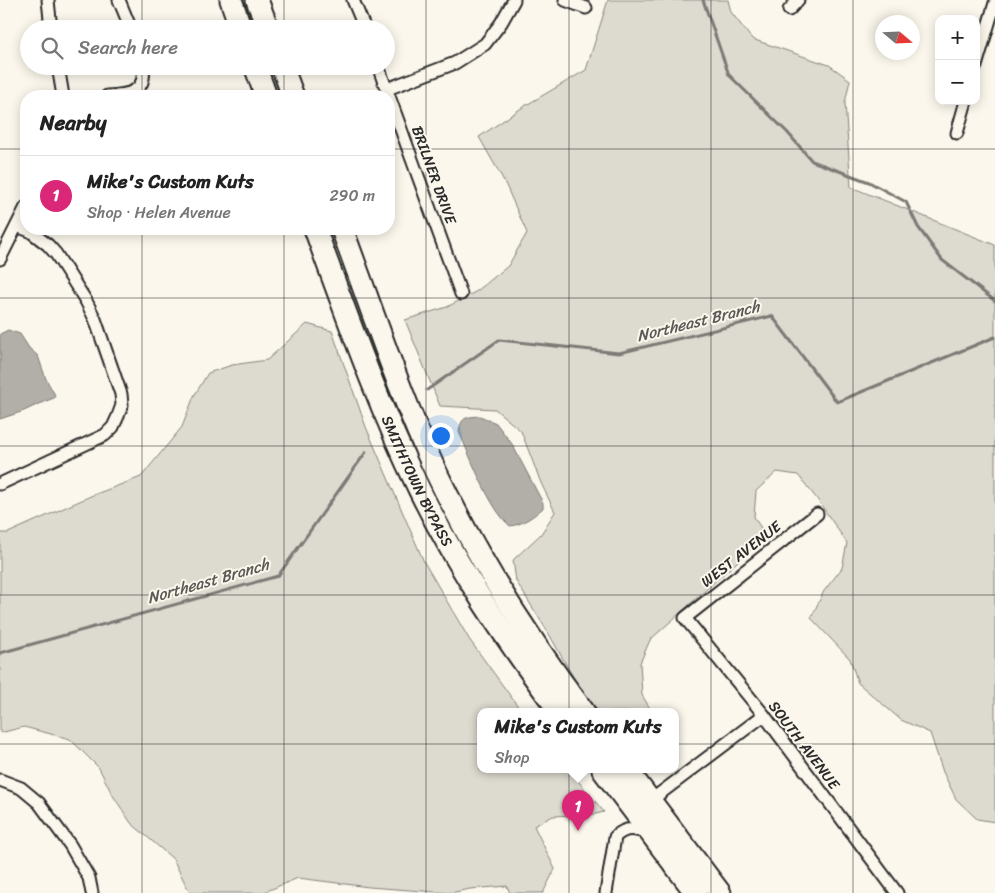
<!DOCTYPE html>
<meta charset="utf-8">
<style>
body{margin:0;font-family:Sriracha,sans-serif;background:#f2f2f2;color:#222}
.controls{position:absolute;right:15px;top:15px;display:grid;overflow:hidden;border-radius:10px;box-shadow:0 2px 12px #0003}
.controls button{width:45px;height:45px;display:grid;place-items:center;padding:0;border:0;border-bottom:1px solid #e0e0e0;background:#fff;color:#222;font:25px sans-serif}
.compass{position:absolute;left:875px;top:15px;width:45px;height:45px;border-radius:50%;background:#fff;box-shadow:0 2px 12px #0003;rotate:109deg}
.you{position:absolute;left:440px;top:435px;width:18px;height:18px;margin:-12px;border:4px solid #fff;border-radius:50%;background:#1a73e8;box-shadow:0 0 0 8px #1a73e833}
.badge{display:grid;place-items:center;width:32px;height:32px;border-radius:50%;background:#db2777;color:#fff;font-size:16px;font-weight:700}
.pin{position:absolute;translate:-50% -41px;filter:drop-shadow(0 1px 2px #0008)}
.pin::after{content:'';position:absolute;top:26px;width:18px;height:15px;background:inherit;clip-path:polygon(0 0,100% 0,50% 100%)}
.popup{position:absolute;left:477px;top:708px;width:202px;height:65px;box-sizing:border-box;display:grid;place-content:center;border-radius:10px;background:#fff;filter:drop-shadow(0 1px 4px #0005);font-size:16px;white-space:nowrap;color:#767676}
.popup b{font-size:19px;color:#222}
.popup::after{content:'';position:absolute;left:50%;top:100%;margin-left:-10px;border:10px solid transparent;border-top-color:#fff}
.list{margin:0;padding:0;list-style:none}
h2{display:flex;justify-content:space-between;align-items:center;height:65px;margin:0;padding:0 20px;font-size:21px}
h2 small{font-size:16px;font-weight:400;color:#767676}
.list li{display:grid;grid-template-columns:32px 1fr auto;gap:15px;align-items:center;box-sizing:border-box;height:80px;padding:0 20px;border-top:1px solid #e0e0e0}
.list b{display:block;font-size:19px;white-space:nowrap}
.list p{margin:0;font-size:16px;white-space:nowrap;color:#767676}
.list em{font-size:16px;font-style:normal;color:#767676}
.icon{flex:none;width:28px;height:28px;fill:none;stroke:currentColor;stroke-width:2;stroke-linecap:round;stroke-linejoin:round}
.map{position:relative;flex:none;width:995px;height:893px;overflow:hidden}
.search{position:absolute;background:#fff;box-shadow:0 2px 12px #0003;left:20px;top:20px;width:375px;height:55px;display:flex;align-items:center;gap:12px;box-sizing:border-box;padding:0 18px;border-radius:28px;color:#767676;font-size:19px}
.panel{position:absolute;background:#fff;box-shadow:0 2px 12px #0003;left:20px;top:90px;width:375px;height:145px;border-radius:20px}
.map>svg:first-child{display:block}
.green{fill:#dddad0;stroke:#84827e}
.water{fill:#b1afa7;stroke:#7b7a75}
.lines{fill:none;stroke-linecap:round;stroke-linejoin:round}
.stream{stroke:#7b7a75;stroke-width:3}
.street-casing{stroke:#2b2b2b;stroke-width:15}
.highway-casing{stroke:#2b2b2b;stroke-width:25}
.street{stroke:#fbf7ec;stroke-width:11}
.highway{stroke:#fbf7ec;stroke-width:21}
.grid{fill:none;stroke:#2b2b2b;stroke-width:1;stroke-opacity:0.55}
.labels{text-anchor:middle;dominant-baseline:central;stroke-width:4;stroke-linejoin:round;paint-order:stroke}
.street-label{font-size:15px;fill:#2b2b2b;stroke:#fbf7ec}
.water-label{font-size:16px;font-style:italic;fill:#5a5956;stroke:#fbf7ec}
</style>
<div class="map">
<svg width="995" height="893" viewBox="0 0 995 893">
<rect width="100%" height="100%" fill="#fbf7ec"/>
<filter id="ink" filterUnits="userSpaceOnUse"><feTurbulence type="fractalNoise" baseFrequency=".02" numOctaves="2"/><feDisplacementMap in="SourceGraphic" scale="10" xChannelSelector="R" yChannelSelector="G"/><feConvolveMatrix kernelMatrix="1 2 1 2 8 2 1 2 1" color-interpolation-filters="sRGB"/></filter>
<g filter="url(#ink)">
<g class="green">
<polygon points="608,0 728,0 731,12 752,39 829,65 850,80 845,103 851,187 995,245 995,822 977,819 956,799 943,772 930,733 901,720 858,683 850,659 811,618 824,591 842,568 847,543 817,499 798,475 777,472 756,491 754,517 766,536 650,640 640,663 642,695 652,712 600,712 581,691 549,634 516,581 513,560 541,534 555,512 541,483 521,431 495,409 440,406 405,320 447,307 477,291 508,266 527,233 504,181 479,137 523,107 586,70"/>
<polygon points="307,324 332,331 366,427 424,562 469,639 522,712 480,712 480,770 569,770 604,812 596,814 553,816 534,826 555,869 543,893 510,893 507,886 470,889 450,893 369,887 298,878 262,893 190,893 173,859 131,823 112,794 99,768 70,739 24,727 0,733 0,533 8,533 93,495 141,477 182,427 194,396 208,373 232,365 267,360"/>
</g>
<g class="water">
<polygon points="8,330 20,334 29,348 38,356 46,379 55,395 54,398 41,403 24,411 0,419 0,334"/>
<path d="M480 416 496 423 512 444 543 503V508C534 516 522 525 510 526 489 508 471 458 459 432 461 417 466 417 480 416Z"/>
</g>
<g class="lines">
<g class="stream">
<polyline points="703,0 729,75 787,132 812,161 869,182 906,202 918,227 942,260 995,301"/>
<polyline points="427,390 499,340 619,353 772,316 837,402 995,337"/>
<polyline points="0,653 278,576 366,452"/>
</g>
<g class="street-casing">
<g id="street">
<polyline points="48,0 51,29"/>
<polyline points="119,0 131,29"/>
<polyline points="353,0 365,29"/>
<polyline points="565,0 586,8"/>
<polyline points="789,10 798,0"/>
<polyline points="58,66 63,96"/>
<polyline points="378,66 461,294"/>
<polyline points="976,66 995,3"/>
<polyline points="387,89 455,63 485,44 501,23 514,0"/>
<path d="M107 96C128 95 147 93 143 66"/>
<polyline points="957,133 966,101"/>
<polyline points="0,259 26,207"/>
<polyline points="0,484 105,435 113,427 118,416 122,405 121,394 95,319 86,301 56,254 48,245 30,231 17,226"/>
<polyline points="817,514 685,618 764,715 897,893"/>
<polyline points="0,780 21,788 39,803 70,845 89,878 92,893"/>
<polyline points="650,801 764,715"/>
<path d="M606 893 615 837C626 826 636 829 649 834"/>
</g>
</g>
<g class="highway-casing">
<g id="highway">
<polyline points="231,0 241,29"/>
<polyline points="257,0 268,29"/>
<polyline points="255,66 266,96"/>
<polyline points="282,66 293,96"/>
<path id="s1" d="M315 229C347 316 378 405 419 489 458 569 507 641 560 712"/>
<path d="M342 229C372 309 399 392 435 470 476 556 527 637 584 712"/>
<polyline points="603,770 696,893"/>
<polyline points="627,770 720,893"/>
</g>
</g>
<use href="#street" class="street"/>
<use href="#highway" class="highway"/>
</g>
</g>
<path class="grid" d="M142 0V29M284 0V29M426 0V893M569 0V893M711 0V893M853 0V893M142 66V96M284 66V96M0 149H26M389 149H995M142 229V893M284 229V893M0 298H995M0 446H995M0 595H995M0 744H995"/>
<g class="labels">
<g class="street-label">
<text transform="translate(434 175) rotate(70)">BRILNER DRIVE</text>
<text stroke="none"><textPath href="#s1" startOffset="272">SMITHTOWN BYPASS</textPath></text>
<text transform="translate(741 554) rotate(-38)">WEST AVENUE</text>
<text transform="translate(804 745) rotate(53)">SOUTH AVENUE</text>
</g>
<g class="water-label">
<text transform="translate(698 321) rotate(-14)">Northeast Branch</text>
<text transform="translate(208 581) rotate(-16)">Northeast Branch</text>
</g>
</g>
</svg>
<div class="controls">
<button>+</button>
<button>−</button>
</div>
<svg class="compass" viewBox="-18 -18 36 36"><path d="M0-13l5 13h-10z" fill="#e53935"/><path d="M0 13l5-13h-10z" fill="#767676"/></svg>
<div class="you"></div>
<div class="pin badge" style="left:578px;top:831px">1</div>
<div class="popup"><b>Mike's Custom Kuts</b>Shop</div>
<div class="search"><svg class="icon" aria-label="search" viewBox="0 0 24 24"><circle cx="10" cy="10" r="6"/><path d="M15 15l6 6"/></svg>Search here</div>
<section class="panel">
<h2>Nearby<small></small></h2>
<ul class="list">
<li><span class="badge">1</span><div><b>Mike's Custom Kuts</b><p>Shop · Helen Avenue</p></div><em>290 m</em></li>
</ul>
</section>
</div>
